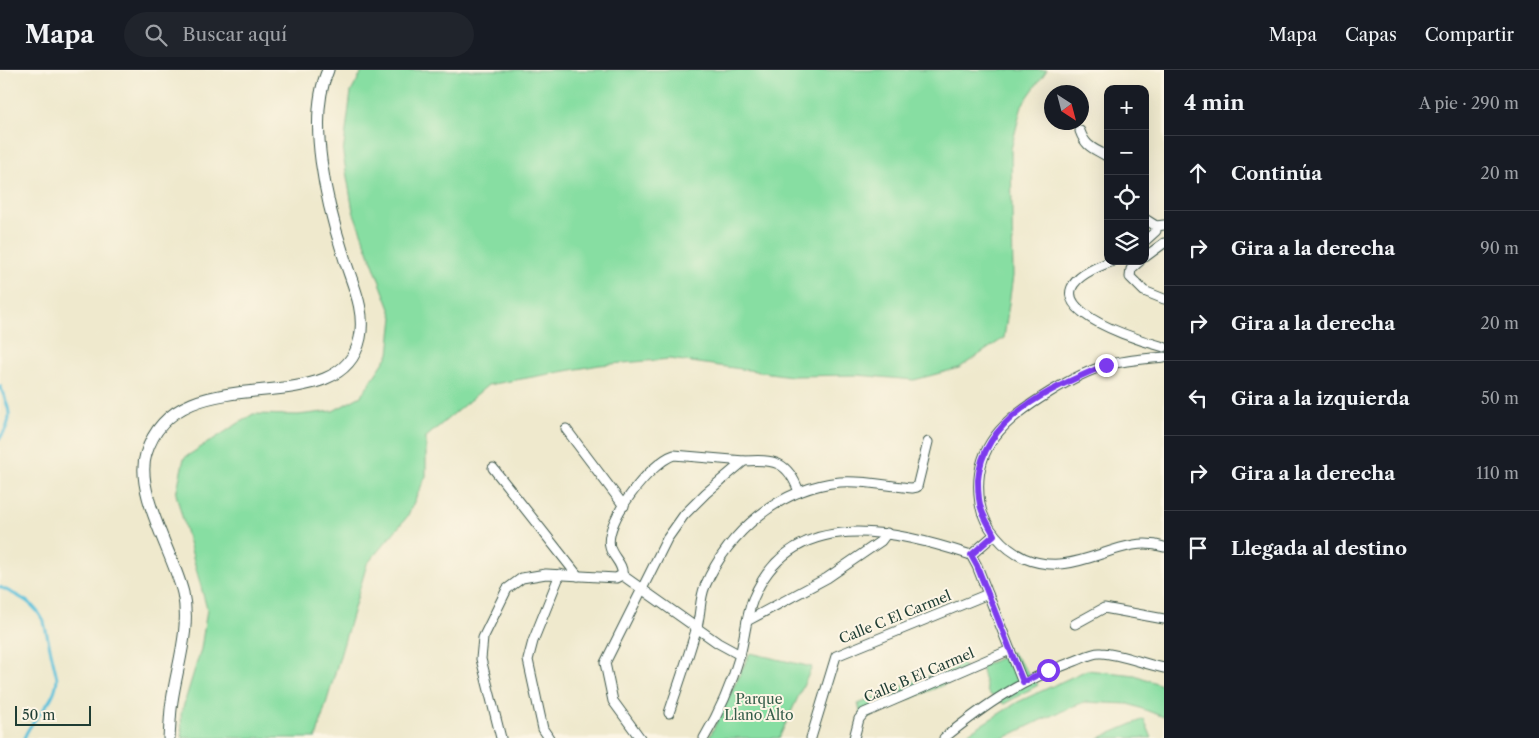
<!DOCTYPE html>
<html lang="es">
<meta charset="utf-8">
<style>
body{margin:0;font-family:"Libre Caslon Text",serif;background:#20242c;color:#f1f3f6}
.controls{position:absolute;right:15px;top:15px;display:grid;overflow:hidden;border-radius:10px;box-shadow:0 5px 20px #0002}
.controls button{width:45px;height:45px;display:grid;place-items:center;padding:0;border:0;border-bottom:1px solid #363941;background:#171b24;color:#f1f3f6;font:25px sans-serif}
.compass{position:absolute;left:1044px;top:15px;width:45px;height:45px;border-radius:50%;background:#171b24;box-shadow:0 5px 20px #0002;rotate:144deg}
.scale{position:absolute;left:15px;bottom:12px;width:76px;box-sizing:border-box;padding-left:5px;border:2px solid #1f3d34;border-top:0;font-size:14px;line-height:18px;white-space:nowrap;color:#1f3d34;-webkit-text-stroke:4px #fcf5e5;paint-order:stroke}
.stop{position:absolute;width:15px;height:15px;margin:-11px;border:4px solid #7c3aed;border-radius:50%;background:#fff}
.stop.end{background:#7c3aed;border-color:#fff;box-shadow:0 1px 5px #0008}
.list{margin:0;padding:0;list-style:none}
h2{display:flex;justify-content:space-between;align-items:center;height:65px;margin:0;padding:0 20px;font-size:21px}
h2 small{font-size:16px;font-weight:400;color:#9ea1a6}
.list li{display:grid;grid-template-columns:32px 1fr auto;gap:15px;align-items:center;box-sizing:border-box;height:75px;padding:0 20px;border-top:1px solid #363941}
.list b{display:block;font-size:19px;white-space:nowrap}
.list em{font-size:16px;font-style:normal;color:#9ea1a6}
.icon{flex:none;width:28px;height:28px;fill:none;stroke:currentColor;stroke-width:2;stroke-linecap:round;stroke-linejoin:round}
.map{position:relative;flex:none;width:1164px;height:668px;overflow:hidden}
header{display:flex;align-items:center;gap:30px;box-sizing:border-box;height:70px;padding:0 25px;background:#171b24;border-bottom:1px solid #363941}
header strong{font-size:24px}
nav{display:flex;gap:28px;margin-inline-start:auto;font-size:18px}
.search{width:350px;height:45px;background:#20242c;display:flex;align-items:center;gap:12px;box-sizing:border-box;padding:0 18px;border-radius:28px;color:#9ea1a6;font-size:19px}
main{display:flex}
aside{flex:1;background:#171b24}
.map>svg:first-child{display:block}
.green{fill:#87dea2;stroke:#538e6b}
.lines{fill:none;stroke-linecap:round;stroke-linejoin:round}
.stream{stroke:#5ec2dc;stroke-width:3}
.minor-casing{stroke:#3e574b;stroke-width:11}
.tertiary-casing{stroke:#3e574b;stroke-width:13}
.minor{stroke:#fff;stroke-width:9}
.tertiary{stroke:#fff;stroke-width:11}
.route{stroke:#7c3aed;stroke-width:6}
.labels{text-anchor:middle;dominant-baseline:central;stroke-width:4;stroke-linejoin:round;paint-order:stroke}
.street-label{font-size:14px;fill:#1f3d34;stroke:#fcf5e5}
.park-label{font-size:14px;fill:#345d4a;stroke:#fcf5e5}
</style>
<header>
<strong>Mapa</strong>
<div class="search"><svg class="icon" aria-label="search" viewBox="0 0 24 24"><circle cx="10" cy="10" r="6"/><path d="M15 15l6 6"/></svg>Buscar aquí</div>
<nav><a>Mapa</a><a>Capas</a><a>Compartir</a></nav>
</header>
<main>
<div class="map">
<svg width="1164" height="668" viewBox="0 0 1164 668">
<rect width="100%" height="100%" fill="#fcf5e5"/>
<filter id="ink" filterUnits="userSpaceOnUse"><feTurbulence type="fractalNoise" baseFrequency=".02" numOctaves="2"/><feDisplacementMap in="SourceGraphic" scale="10" xChannelSelector="R" yChannelSelector="G"/><feConvolveMatrix kernelMatrix="1 2 1 2 8 2 1 2 1" color-interpolation-filters="sRGB"/></filter>
<filter id="wash" filterUnits="userSpaceOnUse"><feTurbulence type="fractalNoise" baseFrequency=".0096" numOctaves="4" result="noise"/><feDisplacementMap in="SourceGraphic" scale="20" xChannelSelector="R" yChannelSelector="G"/><feGaussianBlur stdDeviation="1.12" result="paint"/><feColorMatrix in="noise" values="0 0 0 0 0 0 0 0 0 0 0 0 0 0 0 0 0 1.4 0 .05"/><feComposite in="paint" operator="in"/></filter>
<g filter="url(#wash)">
<rect width="100%" height="100%" fill="#efe9cd"/>
<g class="green">
<polygon points="363,0 1047,0 1022,35 1011,79 1013,206 1004,268 959,298 914,310 857,305 791,306 670,289 599,295 488,315 426,367 426,406 407,447 367,494 316,668 182,668 181,644 201,579 207,539 176,424 184,388 253,344 298,345 333,341 361,326 389,284 393,247 353,141 343,84 351,22"/>
<polygon points="1012,582 1038,615 1004,634 988,623 981,597"/>
<polygon points="750,583 812,597 779,668 709,668"/>
<polygon points="962,592 969,604 863,649 858,634"/>
<polygon points="1087,600 1135,605 1164,616 1164,647 1129,634 1084,632 1041,650 1004,668 960,668 1018,632"/>
<polygon points="1144,649 1152,668 1099,668"/>
</g>
<g class="lines">
<g class="stream">
<path d="M0 316C9 337 15 348 0 368"/>
<path d="M0 517C20 527 33 531 44 552L57 608C56 634 33 645 24 668"/>
</g>
</g>
</g>
<g filter="url(#ink)">
<g class="lines">
<g class="minor-casing">
<g id="minor">
<path d="M1080 61C1086 78 1094 78 1108 87"/>
<polyline points="1145,149 1156,156 1164,155"/>
<polyline points="1145,171 1156,161 1156,156"/>
<polyline points="1145,187 1164,173"/>
<path d="M1113 191C1011 227 1119 265 1164 277"/>
<polyline points="1140,191 1131,199 1130,207 1144,221 1164,229"/>
<path d="M1164 287C1145 289 1126 290 1108 295 1088 300 1068 311 1050 322 1005 350 971 376 980 434 984 457 1004 479 1024 488 1078 511 1118 462 1164 477"/>
<polyline points="566,359 624,436"/>
<polyline points="493,398 578,506"/>
<polyline points="971,485 994,465"/>
<path d="M622 505C624 494 612 487 610 477 603 452 651 392 674 385L744 391"/>
<polyline points="747,551 827,508 881,471 887,463"/>
<polyline points="1075,554 1104,538 1164,549"/>
<path d="M669 643C678 616 688 588 696 560 701 546 699 530 705 516 729 461 780 418 840 412 864 410 888 416 912 418L917 417 928 372"/>
<polyline points="501,668 481,589 483,568 507,519 522,508 546,504 616,508 622,505 718,573 740,585"/>
<polyline points="549,668 543,659 528,590 533,571 560,504"/>
<path d="M640 668 613 631 605 593 667 469 684 445 706 423 744 391C774 389 788 391 799 422"/>
<path d="M704 668C719 643 732 613 740 585 745 567 746 547 753 529 792 435 894 460 971 485L977 496 1023 613"/>
<polyline points="811,668 836,586 988,524"/>
<polyline points="854,668 859,649 864,643 1010,580"/>
<path d="M944 668C989 632 1020 611 1075 591 1083 588 1093 582 1101 583 1122 584 1143 594 1164 598"/>
</g>
</g>
<g class="tertiary-casing">
<path id="tertiary" d="M169 668C170 656 170 643 172 631 177 596 191 558 183 523 174 485 134 421 146 384 177 280 341 358 360 268 366 238 351 212 343 184 327 134 306 49 328 0"/>
</g>
<use href="#minor" class="minor"/>
<use href="#tertiary" class="tertiary"/>
</g>
</g>
<g class="lines" filter="url(#ink)">
<path class="route" d="M1048 600 1023 612 977 496 971 485 994 465C990 457 985 449 982 441 978 432 978 420 978 410 983 346 1055 317 1106 295"/>
</g>
<g class="labels">
<g class="street-label">
<text transform="translate(895 547) rotate(-22)">Calle C El Carmel</text>
<text transform="translate(919 605) rotate(-23)">Calle B El Carmel</text>
</g>
<g class="park-label">
<text x="759" y="629">Parque<tspan x="759" dy="16">Llano Alto</tspan></text>
</g>
</g>
</svg>
<div class="controls">
<button>+</button>
<button>−</button>
<button><svg class="icon" aria-label="locate" viewBox="0 0 24 24"><circle cx="12" cy="12" r="6"/><path d="M12 2v4M12 18v4M2 12h4M18 12h4"/></svg></button>
<button><svg class="icon" aria-label="layers" viewBox="0 0 24 24"><path d="M12 4l9 5-9 5-9-5zM3 14l9 5 9-5"/></svg></button>
</div>
<svg class="compass" viewBox="-18 -18 36 36"><path d="M0-13l5 13h-10z" fill="#e53935"/><path d="M0 13l5-13h-10z" fill="#9ea1a6"/></svg>
<div class="scale">50 m</div>
<div class="stop" style="left:1048px;top:600px"></div>
<div class="stop end" style="left:1106px;top:295px"></div>
</div>
<aside>
<h2>4 min<small>A pie · 290 m</small></h2>
<ul class="list">
<li><svg class="icon" aria-label="ahead" viewBox="0 0 24 24"><path d="M12 20V5M6 11l6-6 6 6"/></svg><div><b>Continúa</b></div><em>20 m</em></li>
<li><svg class="icon" aria-label="right" viewBox="0 0 24 24"><path d="M7 20v-9h11M14 6l5 5-5 5"/></svg><div><b>Gira a la derecha</b></div><em>90 m</em></li>
<li><svg class="icon" aria-label="right" viewBox="0 0 24 24"><path d="M7 20v-9h11M14 6l5 5-5 5"/></svg><div><b>Gira a la derecha</b></div><em>20 m</em></li>
<li><svg class="icon" aria-label="left" viewBox="0 0 24 24"><path d="M17 20v-9H6M10 6l-5 5 5 5"/></svg><div><b>Gira a la izquierda</b></div><em>50 m</em></li>
<li><svg class="icon" aria-label="right" viewBox="0 0 24 24"><path d="M7 20v-9h11M14 6l5 5-5 5"/></svg><div><b>Gira a la derecha</b></div><em>110 m</em></li>
<li><svg class="icon" aria-label="arrive" viewBox="0 0 24 24"><path d="M6 21V4h12l-3 4 3 4H6"/></svg><div><b>Llegada al destino</b></div></li>
</ul>
</aside>
</main>
